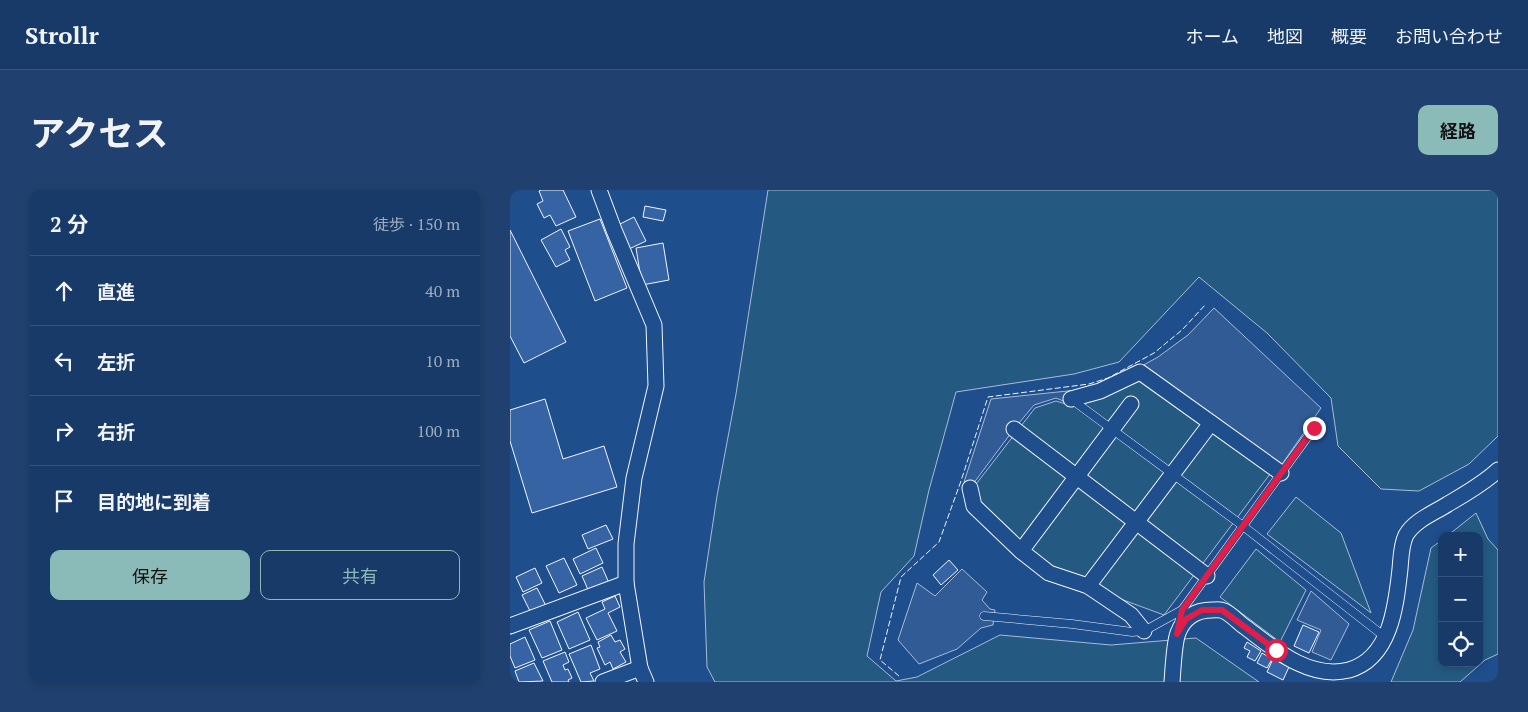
<!DOCTYPE html>
<html lang="ja">
<meta charset="utf-8">
<style>
body{margin:0;font-family:"PT Serif","Noto Sans JP",serif;background:#20416f;color:#f1f3f6}
.controls{position:absolute;right:15px;bottom:15px;display:grid;overflow:hidden;border-radius:10px;box-shadow:0 2px 8px #0003}
.controls button{width:45px;height:45px;display:grid;place-items:center;padding:0;border:0;border-bottom:1px solid #36547d;background:#173a69;color:#f1f3f6;font:25px sans-serif}
.stop{position:absolute;width:15px;height:15px;margin:-11px;border:4px solid #e11d48;border-radius:50%;background:#fff}
.stop.end{background:#e11d48;border-color:#fff;box-shadow:0 1px 5px #0008}
.list{margin:0;padding:0;list-style:none}
h2{display:flex;justify-content:space-between;align-items:center;height:65px;margin:0;padding:0 20px;font-size:21px}
h2 small{font-size:16px;font-weight:400;color:#9eadc0}
.list li{display:grid;grid-template-columns:32px 1fr auto;gap:15px;align-items:center;box-sizing:border-box;height:70px;padding:0 20px;border-top:1px solid #36547d}
.list b{display:block;font-size:19px;white-space:nowrap}
.list em{font-size:16px;font-style:normal;color:#9eadc0}
.actions{display:flex;gap:10px;padding:15px 20px}
.actions a{flex:1;padding:11px 0;border:1px solid #8bbbb9;border-radius:10px;text-align:center;font-size:18px;color:#8bbbb9}
.actions .main{background:#8bbbb9;color:#111}
.icon{flex:none;width:28px;height:28px;fill:none;stroke:currentColor;stroke-width:2;stroke-linecap:round;stroke-linejoin:round}
.map{position:relative;flex:none;width:988px;height:492px;overflow:hidden;border-radius:10px}
header{display:flex;align-items:center;gap:30px;box-sizing:border-box;height:70px;padding:0 25px;background:#173a69;border-bottom:1px solid #36547d}
header strong{font-size:24px}
nav{display:flex;gap:28px;margin-inline-start:auto;font-size:18px}
.intro{display:flex;align-items:center;justify-content:space-between;box-sizing:border-box;height:120px;padding:0 30px}
h1{margin:0;font-size:35px}
.button{padding:12px 22px;border-radius:10px;background:#8bbbb9;color:#111;font-size:18px;font-weight:700}
main{display:flex;gap:30px;padding:0 30px}
aside{flex:1;background:#173a69;border-radius:10px;box-shadow:0 2px 8px #0003}
.map>svg:first-child{display:block}
.green{fill:#245a82;stroke:#a8bbd7}
.parking{fill:#305b95;stroke:#a8bbd7}
.building{fill:#3563a3;stroke:#f2f6ff}
.lines{fill:none;stroke-linecap:round;stroke-linejoin:round}
.lane-casing{stroke:#f2f6ff;stroke-width:9}
.street-casing{stroke:#f2f6ff;stroke-width:17}
.lane{stroke:#1f4e8c;stroke-width:8}
.street{stroke:#1f4e8c;stroke-width:15}
.fence{stroke:#f2f6ff;stroke-width:1;stroke-dasharray:6 2.5;stroke-linecap:butt}
.route{stroke:#e11d48;stroke-width:6}
</style>
<header>
<strong>Strollr</strong>
<nav><a>ホーム</a><a>地図</a><a>概要</a><a>お問い合わせ</a></nav>
</header>
<div class="intro"><h1>アクセス</h1><a class="button">経路</a></div>
<main>
<aside>
<h2>2 分<small>徒歩 · 150 m</small></h2>
<ul class="list">
<li><svg class="icon" aria-label="ahead" viewBox="0 0 24 24"><path d="M12 20V5M6 11l6-6 6 6"/></svg><div><b>直進</b></div><em>40 m</em></li>
<li><svg class="icon" aria-label="left" viewBox="0 0 24 24"><path d="M17 20v-9H6M10 6l-5 5 5 5"/></svg><div><b>左折</b></div><em>10 m</em></li>
<li><svg class="icon" aria-label="right" viewBox="0 0 24 24"><path d="M7 20v-9h11M14 6l5 5-5 5"/></svg><div><b>右折</b></div><em>100 m</em></li>
<li><svg class="icon" aria-label="arrive" viewBox="0 0 24 24"><path d="M6 21V4h12l-3 4 3 4H6"/></svg><div><b>目的地に到着</b></div></li>
</ul>
<div class="actions"><a class="main">保存</a><a>共有</a></div>
</aside>
<div class="map">
<svg width="988" height="492" viewBox="0 0 988 492">
<rect width="100%" height="100%" fill="#1f4e8c"/>
<g class="green">
<polygon points="258,0 988,0 988,246 959,274 909,301 871,299 828,256 821,208 757,143 689,87 609,172 564,184 446,202 419,300 404,366 371,402 357,466 386,491 407,487 490,445 601,455 686,448 749,492 205,492 197,477 194,392 207,306 226,204"/>
<polygon points="632,188 760,284 654,425 589,401 541,381 467,314 463,298 525,218 546,211 559,215"/>
<polygon points="786,307 831,343 861,423 757,344"/>
<polygon points="966,323 978,349 988,360 988,464 975,470 950,492 881,492 903,440 921,358 932,350 932,473 969,473 969,346 937,346"/>
<polygon points="746,359 796,400 770,452 710,407"/>
</g>
<g class="parking">
<polygon points="704,118 811,218 770,277 630,177 648,167 678,145"/>
<polygon points="567,200 558,213 546,208 524,215 504,239 460,298 454,292 481,209"/>
<polygon points="452,379 477,402 472,410 480,419 485,420 483,435 471,438 447,459 409,474 388,450 407,393 425,406"/>
<polygon points="801,401 839,434 821,470 802,462 811,440 787,430"/>
</g>
<g class="building">
<polygon points="31,0 53,0 66,27 46,36 40,25 34,28 27,14 33,11 29,1"/>
<polygon points="135,16 156,20 153,31 133,27"/>
<polygon points="124,27 136,51 119,59 108,35"/>
<polygon points="90,29 117,98 85,111 58,41"/>
<polygon points="51,39 60,57 55,60 60,70 46,77 31,50"/>
<polygon points="0,40 56,152 14,173 0,146"/>
<polygon points="153,53 159,90 132,95 126,58"/>
<polygon points="35,209 53,269 94,256 107,297 22,323 0,251 0,220"/>
<polygon points="96,335 103,349 78,359 72,345"/>
<polygon points="86,358 93,373 70,384 63,369"/>
<polygon points="54,368 67,395 49,403 36,376"/>
<polygon points="439,370 448,380 431,395 423,385"/>
<polygon points="92,377 99,393 79,402 72,386"/>
<polygon points="25,378 32,393 13,402 6,387"/>
<polygon points="27,398 36,416 21,423 12,405"/>
<polygon points="105,406 110,417 98,423 107,441 87,450 76,428 95,419 92,412"/>
<polygon points="68,422 80,450 59,459 47,432"/>
<polygon points="40,431 52,460 32,468 19,440"/>
<polygon points="793,435 809,442 799,463 784,456"/>
<polygon points="101,445 105,452 110,450 115,459 110,462 116,472 103,479 100,472 95,475 87,458 90,457 88,452"/>
<polygon points="15,447 25,470 5,478 0,466 0,454"/>
<polygon points="737,452 751,461 745,471 737,467 740,461 734,458"/>
<polygon points="81,455 90,479 80,483 84,491 71,492 59,464"/>
<polygon points="55,462 59,472 53,475 55,480 58,479 62,488 58,490 59,492 42,492 33,471"/>
<polygon points="752,463 762,469 757,478 747,473"/>
<polygon points="763,469 779,477 773,490 757,482"/>
<polygon points="24,473 33,491 9,492 5,481"/>
</g>
<g class="lines">
<g class="lane-casing">
<g id="lane">
<polyline points="561,209 733,336 875,447"/>
<polyline points="474,426 562,434 622,442 634,441 672,420"/>
<polyline points="669,433 672,420 804,238"/>
</g>
</g>
<g class="street-casing">
<g id="street">
<polyline points="89,0 104,40 144,135 146,196 124,288 116,354 116,393 130,478 136,492"/>
<polyline points="561,209 590,201 630,182 771,283"/>
<polyline points="504,239 697,386"/>
<polyline points="460,298 464,316 511,361 539,383 578,396 621,425 634,441"/>
<polyline points="511,361 621,214"/>
<polyline points="578,396 701,233"/>
<polyline points="0,436 116,393"/>
<polyline points="93,492 130,478"/>
<path d="M662 492C663 480 664 453 668 443 674 427 686 420 702 420 706 420 710 419 714 421 721 424 728 432 735 437 764 459 799 490 839 480 881 468 886 415 890 379 891 368 891 355 896 345 905 330 924 323 938 314 955 304 973 294 988 280"/>
</g>
</g>
<use href="#lane" class="lane"/>
<use href="#street" class="street"/>
<polyline class="fence" points="389,486 370,470 391,387 429,352 451,291 478,207 579,194 598,188 644,163 672,140 696,114"/>
</g>
<g class="lines">
<polyline class="route" points="766,460 712,420 692,420 676,429 667,444 672,420 804,238"/>
</g>
</svg>
<div class="controls">
<button>+</button>
<button>−</button>
<button><svg class="icon" aria-label="locate" viewBox="0 0 24 24"><circle cx="12" cy="12" r="6"/><path d="M12 2v4M12 18v4M2 12h4M18 12h4"/></svg></button>
</div>
<div class="stop" style="left:766px;top:460px"></div>
<div class="stop end" style="left:804px;top:238px"></div>
</div>
</main>
